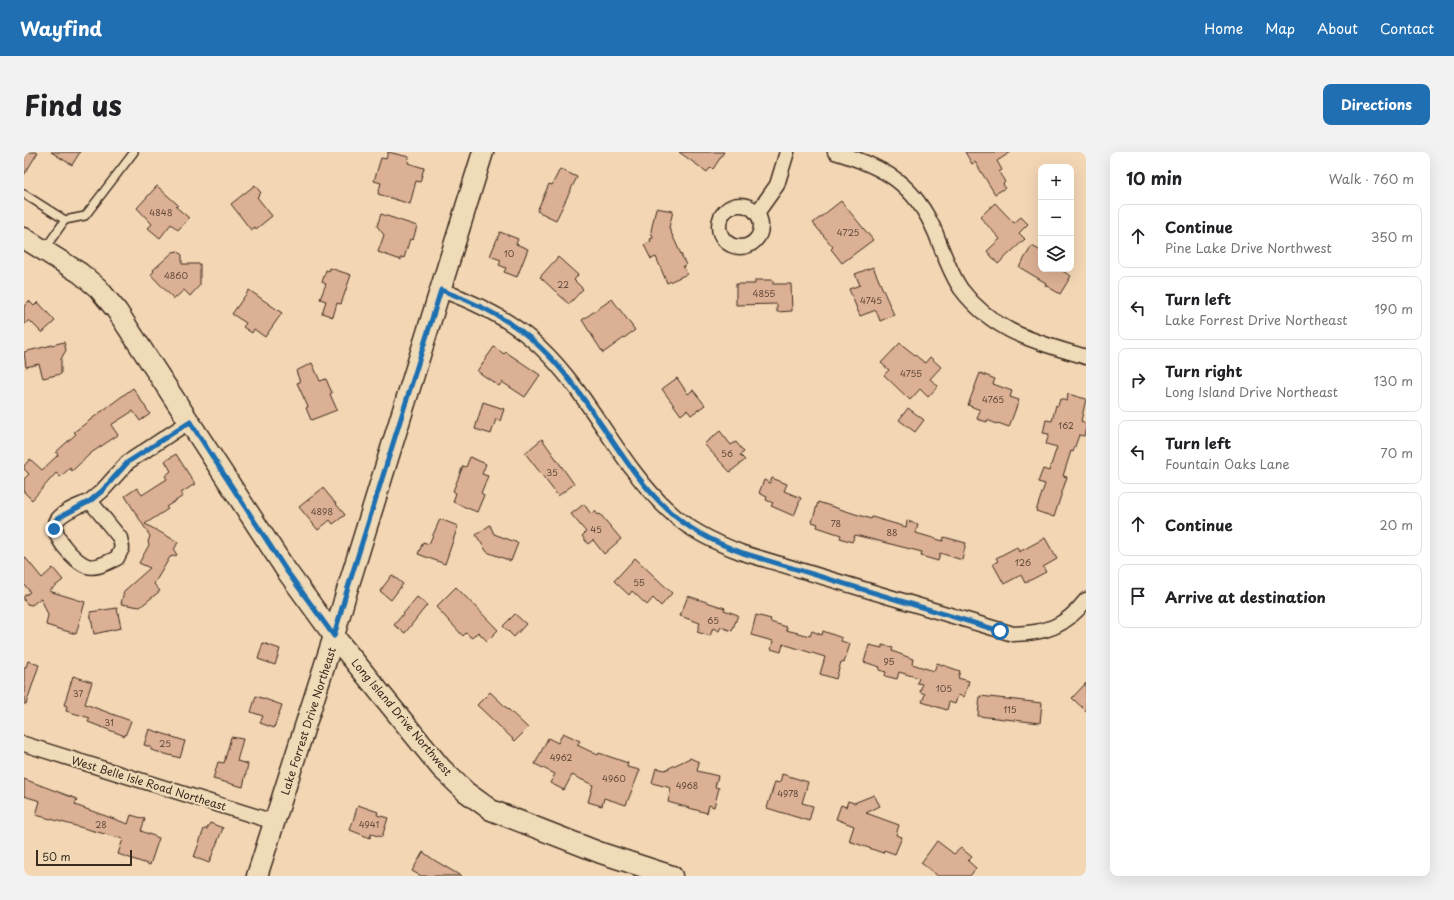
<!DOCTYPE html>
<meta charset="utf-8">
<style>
body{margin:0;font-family:"Playpen Sans",sans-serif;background:#f2f2f2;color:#202124}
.controls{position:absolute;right:12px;top:12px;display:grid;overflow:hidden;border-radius:8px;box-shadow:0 4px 16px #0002}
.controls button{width:36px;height:36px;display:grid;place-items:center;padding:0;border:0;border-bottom:1px solid #e0e0e0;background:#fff;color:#202124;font:20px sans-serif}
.scale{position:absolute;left:12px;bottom:10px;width:96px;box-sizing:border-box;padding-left:4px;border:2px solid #3b2a1e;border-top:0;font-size:11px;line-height:14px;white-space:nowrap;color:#3b2a1e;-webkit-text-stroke:3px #f0dbb9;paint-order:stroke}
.stop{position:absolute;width:12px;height:12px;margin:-9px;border:3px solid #1f6fb2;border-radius:50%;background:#fff}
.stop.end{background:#1f6fb2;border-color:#fff;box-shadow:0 1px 4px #0008}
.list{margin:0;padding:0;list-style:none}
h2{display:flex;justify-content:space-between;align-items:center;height:52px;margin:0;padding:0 16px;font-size:17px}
h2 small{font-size:13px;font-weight:400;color:#757577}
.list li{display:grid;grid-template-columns:26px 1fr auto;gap:12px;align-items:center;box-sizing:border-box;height:64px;margin:0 8px 8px;padding:0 8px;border:1px solid #e0e0e0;border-radius:8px}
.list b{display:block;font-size:15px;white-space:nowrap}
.list p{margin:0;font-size:13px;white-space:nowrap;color:#757577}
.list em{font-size:13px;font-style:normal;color:#757577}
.icon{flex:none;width:22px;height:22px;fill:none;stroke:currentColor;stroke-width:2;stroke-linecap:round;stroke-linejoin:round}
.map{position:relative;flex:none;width:1062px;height:724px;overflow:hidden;border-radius:8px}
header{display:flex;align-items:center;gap:24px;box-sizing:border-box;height:56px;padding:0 20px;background:#1f6fb2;color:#fff}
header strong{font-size:19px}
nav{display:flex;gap:22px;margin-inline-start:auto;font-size:14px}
.intro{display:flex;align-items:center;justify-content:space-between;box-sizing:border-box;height:96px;padding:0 24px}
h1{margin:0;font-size:28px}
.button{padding:10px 18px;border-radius:8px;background:#1f6fb2;color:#fff;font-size:14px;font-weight:700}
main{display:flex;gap:24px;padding:0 24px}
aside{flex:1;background:#fff;border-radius:8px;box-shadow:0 4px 16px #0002}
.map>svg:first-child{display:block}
.building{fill:#dcb094;stroke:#3b2a1e}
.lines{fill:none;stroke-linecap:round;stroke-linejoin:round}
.lane-casing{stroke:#3b2a1e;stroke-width:10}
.street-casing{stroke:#3b2a1e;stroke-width:17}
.secondary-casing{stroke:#3b2a1e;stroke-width:23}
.lane{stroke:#f0dbb9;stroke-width:7}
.street{stroke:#f0dbb9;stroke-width:14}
.secondary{stroke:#f0dbb9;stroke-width:20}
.route{stroke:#1f6fb2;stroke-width:5}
.labels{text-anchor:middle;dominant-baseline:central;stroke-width:4;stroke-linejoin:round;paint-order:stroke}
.number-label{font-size:9px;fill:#634c3c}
.street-label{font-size:11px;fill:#3b2a1e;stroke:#f0dbb9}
</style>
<header>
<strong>Wayfind</strong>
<nav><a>Home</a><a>Map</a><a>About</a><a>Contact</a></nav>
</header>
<div class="intro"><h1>Find us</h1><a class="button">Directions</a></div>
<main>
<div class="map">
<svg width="1062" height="724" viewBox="0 0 1062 724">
<rect width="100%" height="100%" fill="#f3d6b4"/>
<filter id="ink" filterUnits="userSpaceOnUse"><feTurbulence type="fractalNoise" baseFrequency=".025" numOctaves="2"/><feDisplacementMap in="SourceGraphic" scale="8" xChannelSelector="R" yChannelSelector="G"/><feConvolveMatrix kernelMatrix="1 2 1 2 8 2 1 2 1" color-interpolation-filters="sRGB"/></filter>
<g filter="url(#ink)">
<g class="building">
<polygon points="0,0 14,0 0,23"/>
<polygon points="27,0 56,0 48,13"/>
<polygon points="364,0 385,5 384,11 400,16 396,30 392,29 386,52 354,42 357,31 350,29 357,6 362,7"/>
<polygon points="655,0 700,0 689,17 687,15 683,20"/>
<polygon points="941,0 987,0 973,9 978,18 975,20 981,30 979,32 981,36 971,42 951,10 948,12"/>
<polygon points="536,17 553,25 532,68 513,59 525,32 528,33"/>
<polygon points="231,33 237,41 233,45 248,64 232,77 231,75 227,78 207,52"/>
<polygon points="133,34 154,53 152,55 165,66 154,78 147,72 136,86 124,76 128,72 113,56"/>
<polygon points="817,49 849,88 818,111 807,97 809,95 789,71"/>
<polygon points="971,51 990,71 997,65 1004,72 995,81 1001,87 974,112 963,99 976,87 956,65"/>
<polygon points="632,56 649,59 645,76 662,113 659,114 663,122 643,131 632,105 627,107 620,93 627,89 626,87 629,86 627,79"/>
<polygon points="357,62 393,74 389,88 386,87 380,106 377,105 377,108 354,100 360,83 353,74"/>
<polygon points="476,80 494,87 492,92 504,97 493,125 480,120 482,116 475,113 477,108 466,104"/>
<polygon points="1008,94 1017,99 1017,117 1035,117 1047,124 1036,142 1021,133 1022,131 995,115"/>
<polygon points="154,99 158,103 158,112 176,112 176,133 166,144 160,138 150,147 127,123 130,119 129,118 149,100"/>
<polygon points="534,105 554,123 550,128 559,137 545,152 516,125"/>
<polygon points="849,115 870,163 856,169 852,158 836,164 825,137 836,133 831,122"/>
<polygon points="306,116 327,123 317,152 313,151 309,165 298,161 302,149 296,147 302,132 298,130 302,118 305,119"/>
<polygon points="731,128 749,128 749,132 767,132 768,159 753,160 753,152 712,153 712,132 731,132"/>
<polygon points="225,138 258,161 241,185 230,177 228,181 219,175 222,171 208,162"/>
<polygon points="588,147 611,178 579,201 558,168"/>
<polygon points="5,149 10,154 14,150 31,169 18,181 5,168 0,173 0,154"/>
<polygon points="40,190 42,198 37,207 37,222 19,226 15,212 2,215 0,200"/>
<polygon points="876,191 901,211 906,205 917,215 906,227 914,234 904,245 896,237 886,248 860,223 865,218 857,211"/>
<polygon points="470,195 480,202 482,200 516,223 501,245 478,230 475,234 453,219"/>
<polygon points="288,211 296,229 302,227 308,241 306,242 313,258 287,268 282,256 284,255 273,231 276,230 272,219"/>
<polygon points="956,221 971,227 969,232 988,239 986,245 995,248 985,275 974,271 973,272 963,268 963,270 953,267 956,258 944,253"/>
<polygon points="653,226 664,242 669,238 681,253 667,263 663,258 657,263 638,237"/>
<polygon points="109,236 126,262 116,269 109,259 87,273 94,283 67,301 48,319 46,316 36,325 32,321 8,348 0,340 0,327 5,322 0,317 0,314 6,307 18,318 34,303 32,300 52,282 50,280"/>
<polygon points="1044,242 1062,247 1057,269 1062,271 1062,275 1060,284 1055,283 1049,300 1047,299 1039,324 1043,325 1030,365 1012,359 1021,332 1014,330 1019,317 1025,319 1033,295 1022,292 1025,282 1019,281 1022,268 1028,269 1032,253 1034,254 1036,247 1043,249"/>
<polygon points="459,250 480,257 476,269 472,267 467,282 451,277"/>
<polygon points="884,256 900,268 891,280 875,268"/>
<polygon points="696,279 707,293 712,290 720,300 716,303 721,308 706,320 680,292"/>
<polygon points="518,287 550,332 534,344 501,301"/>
<polygon points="152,302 171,332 157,341 159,344 142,355 144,357 121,372 154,390 150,398 153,403 146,405 130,432 136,439 116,455 97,452 100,439 126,416 115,411 125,393 124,390 126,384 101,344 113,336 118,343 143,327 141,324 147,319 141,309"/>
<polygon points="446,305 462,312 458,322 464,324 457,341 460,343 453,360 429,350 432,341 429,339 439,314 442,315"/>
<polygon points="748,326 763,332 760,339 777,346 770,364 747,354 749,351 742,348 743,345 735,341 740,328 746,331"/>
<polygon points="299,336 321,363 309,372 306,368 294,378 275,355"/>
<polygon points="794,350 847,367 848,365 882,375 883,369 894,372 892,381 919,389 920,385 942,391 938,408 916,401 914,409 897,404 898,400 831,383 828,390 816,386 817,383 793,375 794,372 788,370"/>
<polygon points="560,352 567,362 571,359 574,363 576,362 597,387 580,402 569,388 564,392 558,384 562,380 547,362"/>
<polygon points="416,367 434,374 421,412 394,402 399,390 405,392"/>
<polygon points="466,373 470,382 494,391 487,409 463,400 452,383"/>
<polygon points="1021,386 1033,407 1019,415 1022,420 1001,431 997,423 980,432 969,412 974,409 972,406 993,395 995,400"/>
<polygon points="0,404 18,426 29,416 39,428 25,439 61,450 52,482 22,473 24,463 17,446 8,453 3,452 0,448 0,444 6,440 0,432"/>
<polygon points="611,406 648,441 637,454 629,446 623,453 608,439 605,443 590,429"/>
<polygon points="368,423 379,432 367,448 356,439"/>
<polygon points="432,435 474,478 463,489 454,480 448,486 442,481 439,484 412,455"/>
<polygon points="664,444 701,456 700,458 714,463 708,479 697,475 695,479 689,476 686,484 673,480 676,471 656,464"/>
<polygon points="393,445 403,453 381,481 370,473"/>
<polygon points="93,456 97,476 70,482 66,460"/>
<polygon points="491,462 502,472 490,485 479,474"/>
<polygon points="732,463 747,467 746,470 763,475 762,478 786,484 788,479 798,483 799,479 818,486 817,489 826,492 820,511 817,510 812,527 796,522 801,505 759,492 757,500 747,497 749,489 727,483"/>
<polygon points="239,491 256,497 251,513 234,507"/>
<polygon points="845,493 858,496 858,493 869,496 868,499 889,507 888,512 910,519 913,511 936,519 934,526 945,529 940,545 934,543 931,552 925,550 923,558 898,550 901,542 896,540 898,532 893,531 895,526 875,520 873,527 861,524 862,520 855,518 856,515 840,510"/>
<polygon points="4,509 15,513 2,552 0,552 0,515 2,515"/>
<polygon points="49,524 68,530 61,552 107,569 101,584 64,570 66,566 42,559 43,554 40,553"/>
<polygon points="1062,531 1062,559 1048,546"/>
<polygon points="466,540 504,576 491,589 453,553"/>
<polygon points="232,544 258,553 250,576 236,571 239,564 227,560"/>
<polygon points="956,544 1018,551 1016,571 954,564"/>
<polygon points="125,577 161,589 156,606 127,598 127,595 120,593"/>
<polygon points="539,581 556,589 553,593 574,603 575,601 604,611 603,615 616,618 602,653 580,646 578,654 564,650 569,633 548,623 540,638 526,631 531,622 511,612 524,586 534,591"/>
<polygon points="207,585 219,587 213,609 224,612 219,635 189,627 194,610 200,611"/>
<polygon points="666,606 675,610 673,619 694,624 691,635 695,636 690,655 685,653 683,661 644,650 647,636 628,631 632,616 641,618"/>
<polygon points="758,622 784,630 778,651 789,654 785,669 743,656 751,630 756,631"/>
<polygon points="0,627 53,647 51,653 104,672 107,663 121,667 117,679 135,686 126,713 94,702 99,687 12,663 16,649 0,644"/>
<polygon points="850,643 856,654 842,661 875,673 872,683 878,685 871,702 860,698 859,701 825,689 830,674 812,667 817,653 822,655 824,649 830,651"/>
<polygon points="334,653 354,660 353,663 364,666 358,685 347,682 346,686 326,678"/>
<polygon points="186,671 199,676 185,711 170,705 180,677 183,677"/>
<polygon points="913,689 930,702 937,696 948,705 944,709 952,716 946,724 914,724 897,711"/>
<polygon points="399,700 410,708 437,724 397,724 388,719"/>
</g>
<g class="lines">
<g class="lane-casing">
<g id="lane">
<polyline points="0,42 41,68"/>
<polyline points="20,98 41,68 61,64 110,0"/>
</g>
</g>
<g class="street-casing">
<g id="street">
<path d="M811 0C861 15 891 32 912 82 919 100 926 121 937 137 970 181 1013 190 1062 205"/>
<circle cx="716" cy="74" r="21"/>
<polyline points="733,61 753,33 763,0"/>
<path d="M417 138C453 151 488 168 516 195 567 243 594 312 645 359 666 379 692 391 719 401L989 482C1022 481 1041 475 1062 448"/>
<path d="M66 349 96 386 98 396 93 406C84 410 73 417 63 414 51 410 23 381 34 367 41 358 56 354 66 349Z"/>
<polyline points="66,349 78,339 104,310 166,269"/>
<polyline points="0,592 250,670"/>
</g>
</g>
<g class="secondary-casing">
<g id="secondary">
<polyline points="0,86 56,121 74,136 93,159 262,418 310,484 417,616 442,640 467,658 577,701 648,724"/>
<polyline points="233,724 310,484 321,445 459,0"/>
</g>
</g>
<use href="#lane" class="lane"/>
<use href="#street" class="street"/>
<use href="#secondary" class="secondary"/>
</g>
</g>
<g class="lines" filter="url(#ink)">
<path class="route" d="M30 377 34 366 66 349 78 339 104 310 166 270 262 418 310 484 321 445 417 138C453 151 488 168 516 195 567 243 594 312 645 359 666 379 692 391 719 401L976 479"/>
</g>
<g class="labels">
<g class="number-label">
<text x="137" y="60">4848</text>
<text x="824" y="80">4725</text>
<text x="485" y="101">10</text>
<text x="152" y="123">4860</text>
<text x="539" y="132">22</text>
<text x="740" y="141">4855</text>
<text x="847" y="148">4745</text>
<text x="887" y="221">4755</text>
<text x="969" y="247">4765</text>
<text x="1042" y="273">162</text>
<text x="703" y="301">56</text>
<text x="528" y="320">35</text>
<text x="298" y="359">4898</text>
<text x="812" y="371">78</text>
<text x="572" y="377">45</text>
<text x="868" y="380">88</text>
<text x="999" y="410">126</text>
<text x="615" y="430">55</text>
<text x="689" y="468">65</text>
<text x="865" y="509">95</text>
<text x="920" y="536">105</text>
<text x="54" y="541">37</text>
<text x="986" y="557">115</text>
<text x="85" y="570">31</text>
<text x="141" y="591">25</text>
<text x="537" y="605">4962</text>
<text x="590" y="626">4960</text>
<text x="663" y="633">4968</text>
<text x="764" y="641">4978</text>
<text x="77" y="672">28</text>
<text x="345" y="672">4941</text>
</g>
<g class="street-label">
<text transform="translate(378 565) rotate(50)">Long Island Drive Northwest</text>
<text transform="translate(284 569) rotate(-72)">Lake Forrest Drive Northeast</text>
<text transform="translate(125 631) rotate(17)">West Belle Isle Road Northeast</text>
</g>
</g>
</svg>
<div class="controls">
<button>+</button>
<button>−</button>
<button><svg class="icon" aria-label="layers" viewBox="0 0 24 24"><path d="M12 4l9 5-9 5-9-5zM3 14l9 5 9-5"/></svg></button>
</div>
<div class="scale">50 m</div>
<div class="stop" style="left:976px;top:479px"></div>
<div class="stop end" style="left:30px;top:377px"></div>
</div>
<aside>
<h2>10 min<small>Walk · 760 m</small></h2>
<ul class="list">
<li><svg class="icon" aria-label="ahead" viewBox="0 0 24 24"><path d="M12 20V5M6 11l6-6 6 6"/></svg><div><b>Continue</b><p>Pine Lake Drive Northwest</p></div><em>350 m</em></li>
<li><svg class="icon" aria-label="left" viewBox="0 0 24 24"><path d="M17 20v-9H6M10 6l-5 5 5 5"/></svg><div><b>Turn left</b><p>Lake Forrest Drive Northeast</p></div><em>190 m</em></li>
<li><svg class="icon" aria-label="right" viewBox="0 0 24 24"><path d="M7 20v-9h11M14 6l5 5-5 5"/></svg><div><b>Turn right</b><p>Long Island Drive Northeast</p></div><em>130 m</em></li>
<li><svg class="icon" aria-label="left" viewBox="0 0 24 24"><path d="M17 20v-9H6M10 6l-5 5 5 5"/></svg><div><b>Turn left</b><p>Fountain Oaks Lane</p></div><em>70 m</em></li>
<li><svg class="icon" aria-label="ahead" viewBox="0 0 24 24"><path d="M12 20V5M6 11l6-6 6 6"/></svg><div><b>Continue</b></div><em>20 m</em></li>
<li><svg class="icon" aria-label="arrive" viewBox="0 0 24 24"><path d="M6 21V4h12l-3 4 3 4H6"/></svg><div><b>Arrive at destination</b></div></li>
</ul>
</aside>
</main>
